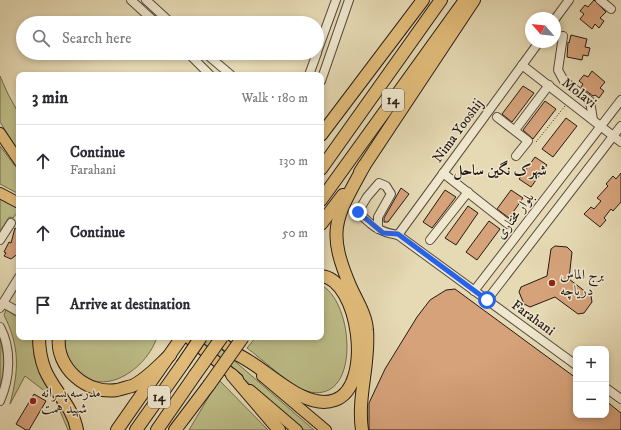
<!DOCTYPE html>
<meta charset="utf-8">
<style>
body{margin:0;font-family:"IM FELL DW Pica",Amiri,serif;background:#f7f7f7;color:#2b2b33}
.controls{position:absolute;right:12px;bottom:12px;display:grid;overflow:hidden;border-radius:8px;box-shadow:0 2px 6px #0003}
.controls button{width:36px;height:36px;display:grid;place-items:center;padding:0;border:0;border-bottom:1px solid #e1e1e2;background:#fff;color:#2b2b33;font:20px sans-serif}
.compass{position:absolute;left:525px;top:12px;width:36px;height:36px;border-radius:50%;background:#fff;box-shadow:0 2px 6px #0003;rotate:298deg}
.stop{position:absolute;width:12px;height:12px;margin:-9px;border:3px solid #2563eb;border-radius:50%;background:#fff}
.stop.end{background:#2563eb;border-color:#fff;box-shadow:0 1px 4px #0008}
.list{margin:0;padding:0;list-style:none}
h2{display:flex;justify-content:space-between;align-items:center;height:52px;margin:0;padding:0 16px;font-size:17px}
h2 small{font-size:13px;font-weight:400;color:#7c7c81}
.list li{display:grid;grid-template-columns:26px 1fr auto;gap:12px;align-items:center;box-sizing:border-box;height:72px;padding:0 16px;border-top:1px solid #e1e1e2}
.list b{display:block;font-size:15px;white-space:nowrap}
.list p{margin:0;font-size:13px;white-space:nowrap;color:#7c7c81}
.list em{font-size:13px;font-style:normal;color:#7c7c81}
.icon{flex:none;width:22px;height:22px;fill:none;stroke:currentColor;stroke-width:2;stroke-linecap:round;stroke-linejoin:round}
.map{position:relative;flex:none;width:621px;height:430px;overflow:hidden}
.search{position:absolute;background:#fff;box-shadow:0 2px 6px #0003;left:16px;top:16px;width:308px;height:44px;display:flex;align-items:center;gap:10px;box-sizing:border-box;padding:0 14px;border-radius:22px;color:#7c7c81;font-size:15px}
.panel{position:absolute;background:#fff;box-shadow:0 2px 6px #0003;left:16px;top:72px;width:308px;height:268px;border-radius:8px}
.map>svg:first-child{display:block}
.green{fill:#bdbd87;stroke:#726c4e}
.building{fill:#d6a27a;stroke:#261a15}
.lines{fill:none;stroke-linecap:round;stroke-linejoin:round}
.minor-casing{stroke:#564a3d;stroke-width:10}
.major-casing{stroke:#261a15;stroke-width:12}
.highway-casing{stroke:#261a15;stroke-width:14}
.path{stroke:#261a15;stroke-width:1;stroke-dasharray:1 2;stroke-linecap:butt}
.minor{stroke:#efe7ce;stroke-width:8}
.major{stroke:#e3bd7a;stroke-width:10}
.highway{stroke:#e3bd7a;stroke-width:12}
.highway-bridge-casing{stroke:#261a15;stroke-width:14;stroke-linecap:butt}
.highway-bridge{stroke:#e3bd7a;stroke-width:12}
.route{stroke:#2563eb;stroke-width:5}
.poi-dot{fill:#8f2418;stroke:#efe7ce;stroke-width:1.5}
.labels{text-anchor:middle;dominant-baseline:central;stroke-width:3;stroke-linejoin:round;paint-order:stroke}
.shield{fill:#efe7ce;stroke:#62584c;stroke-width:1}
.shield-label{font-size:13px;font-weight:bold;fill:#261a15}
.street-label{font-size:14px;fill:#261a15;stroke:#efe7ce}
.poi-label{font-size:14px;fill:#261a15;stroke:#efe7ce;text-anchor:start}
.neighbourhood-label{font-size:15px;font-weight:bold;fill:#261a15;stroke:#efe7ce}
</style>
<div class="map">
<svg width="621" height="430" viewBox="0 0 621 430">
<rect width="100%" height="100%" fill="#e6dab4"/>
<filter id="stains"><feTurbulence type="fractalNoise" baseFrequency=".005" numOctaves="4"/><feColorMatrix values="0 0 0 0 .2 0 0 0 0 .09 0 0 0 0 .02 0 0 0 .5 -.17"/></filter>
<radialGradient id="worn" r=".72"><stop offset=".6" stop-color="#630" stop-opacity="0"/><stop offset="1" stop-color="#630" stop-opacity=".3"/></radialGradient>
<g class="green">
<polygon points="0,76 8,94 19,114 19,152 0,122"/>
<polygon points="0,146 19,171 19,194 0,184"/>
<polygon points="0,199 19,209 19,215 16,214 13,218 9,217 0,232"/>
<path d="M321 285C355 302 362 411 303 390 292 386 259 357 247 348L256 337H321Z"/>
<path d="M6 310 19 318V337H34C35 368 45 376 59 402 64 411 68 421 73 430H68L55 399 25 376 10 404C19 370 20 347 4 315Z"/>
<polygon points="0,337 5,363 0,391"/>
<path d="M65 337H157C147 369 101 401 75 368 66 356 64 351 65 337Z"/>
<polygon points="194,337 207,337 314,430 304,430"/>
<polygon points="218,381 220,381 268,430 189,430"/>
</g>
<g class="building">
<polygon points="594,0 606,12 600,18 604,21 599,28 595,24 592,29 580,19 584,14 580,11 585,5 588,7"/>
<polygon points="571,35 587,39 585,47 590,48 588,56 583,55 582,60 567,57 568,42 569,43"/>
<polygon points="592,71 605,82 600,88 604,91 599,98 595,95 593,96 581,87 583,84 579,81 584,75 588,77"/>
<polygon points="523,86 534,93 512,122 502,114"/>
<polygon points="545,101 556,109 533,139 523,130"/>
<polygon points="566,118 577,126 553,157 542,149"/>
<polygon points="535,157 547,165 531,187 519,179"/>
<polygon points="621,173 621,202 613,211 611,209 604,218 606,220 600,227 584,214 591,207 594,209 601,201 597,198 608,186 606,184 613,176 616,179"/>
<polygon points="401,188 409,194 388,222 384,222 384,218"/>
<polygon points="445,190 456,197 432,228 423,222"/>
<polygon points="511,190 523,198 509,218 497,209"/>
<polygon points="468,206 478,213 456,245 445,238"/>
<polygon points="489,221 500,229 477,260 466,252"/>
<polygon points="15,228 19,230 19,253 11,259 4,256 6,253 4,252 9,242 11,243"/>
<polygon points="555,246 567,247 572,252 569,279 591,296 592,302 584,313 578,314 555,297 530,307 524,304 519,292 521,287 547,276 551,249"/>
<polygon points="455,289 576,378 576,415 606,415 606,401 621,413 621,430 369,430 369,403 385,369 417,317 430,300 446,290"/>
<polygon points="34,394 46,401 29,430 26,430 16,424"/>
</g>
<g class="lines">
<g class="minor-casing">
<g id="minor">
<polyline points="131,0 156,23"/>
<polyline points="146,0 171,23"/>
<polyline points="600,0 611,9"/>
<polyline points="555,19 569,0"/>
<polyline points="563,36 558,70 564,81 590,101 593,120"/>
<polyline points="317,52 336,0"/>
<polyline points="188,53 210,75"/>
<polyline points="205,53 231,75"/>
<polyline points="522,65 621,142"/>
<polyline points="309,75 317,53"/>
<polyline points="321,81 349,0"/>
<polyline points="497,117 528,141 516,156"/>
<polyline points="515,130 549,85"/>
<polyline points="443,173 508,224"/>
<path d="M378 229V217L391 194 386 186 379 183 367 197 358 212C371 225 378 232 398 235"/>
<polyline points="398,235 539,42"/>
<polyline points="398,235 576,365"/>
<polyline points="0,240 11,223"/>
<polyline points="430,240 468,192"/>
<polyline points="474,291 621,100"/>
<polyline points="487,300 621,126"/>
<polyline points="3,303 19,312"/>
<polyline points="0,308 19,277"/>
<path d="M0 327C12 349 10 378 0 401"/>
<polyline points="606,388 621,399"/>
</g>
</g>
<g class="major-casing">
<g id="major">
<polyline points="0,133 19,161"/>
<polyline points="0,193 19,203"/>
<polyline points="187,337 238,379"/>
<polyline points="216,337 239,356"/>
<polyline points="262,376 326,430"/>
<polyline points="250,390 297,430"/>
</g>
</g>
<g class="highway-casing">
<g id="highway">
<polyline points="321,135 423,0"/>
<polyline points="321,169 441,0"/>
<polyline points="360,172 474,0"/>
<polyline points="321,200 463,3"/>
<polyline points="321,224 343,195"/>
<path d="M39 337C39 348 41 360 45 370 54 391 73 407 77 430"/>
<path d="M59 337C55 367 87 395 117 390 122 389 127 387 132 386 146 380 159 365 170 355"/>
<path d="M236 354C265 366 303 412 335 400 374 386 359 279 321 276"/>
<polyline points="232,375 279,430"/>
<polyline points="117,430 182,337"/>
<polyline points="136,430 182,365"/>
<polyline points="157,430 195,375"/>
<polyline points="175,430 209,385"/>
<path d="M362 430C357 397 370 363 367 330 366 315 357 301 351 288 326 230 335 219 364 166"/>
</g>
</g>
<polyline class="path" points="536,142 565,106"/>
<use href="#minor" class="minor"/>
<use href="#major" class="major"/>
<use href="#highway" class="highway"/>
<g class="highway-bridge-casing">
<g id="highway-bridge">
<polyline points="182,365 201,337"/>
<polyline points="195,375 222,337"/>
<polyline points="209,385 243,337"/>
</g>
</g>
<use href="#highway-bridge" class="highway-bridge"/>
</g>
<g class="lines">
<polyline class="route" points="358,212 383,233 398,234 487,300"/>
</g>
<g class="poi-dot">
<circle cx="552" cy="283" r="4"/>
<circle cx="33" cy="401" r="4"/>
</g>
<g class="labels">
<g class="shield">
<rect x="382" y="89" width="22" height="22" rx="3"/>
<rect x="148" y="386" width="22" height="22" rx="3"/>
</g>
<g class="shield-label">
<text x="393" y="100">14</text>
<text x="159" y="397">14</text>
</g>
<g class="street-label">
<text transform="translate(579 93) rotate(38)">Molavi</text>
<text transform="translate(458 131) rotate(-54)">Nima Yooshij</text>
<text transform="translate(515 216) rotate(-53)">بلوار مختاری</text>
<text transform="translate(533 318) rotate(36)">Farahani</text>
</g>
<g class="poi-label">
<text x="560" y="275">برج الماس<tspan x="560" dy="16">دریاچه</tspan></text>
<text x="41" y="393">مدرسه پسرانه<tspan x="41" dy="16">شهید همت</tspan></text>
</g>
<g class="neighbourhood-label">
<text x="500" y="170">شهرک نگین ساحل</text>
</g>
</g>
<rect width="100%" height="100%" filter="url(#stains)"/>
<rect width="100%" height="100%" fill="url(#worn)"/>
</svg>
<div class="controls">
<button>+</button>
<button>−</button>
</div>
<svg class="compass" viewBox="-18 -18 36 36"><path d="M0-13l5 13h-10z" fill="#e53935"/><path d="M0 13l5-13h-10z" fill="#7c7c81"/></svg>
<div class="stop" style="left:487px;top:300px"></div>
<div class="stop end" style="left:358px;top:212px"></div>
<div class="search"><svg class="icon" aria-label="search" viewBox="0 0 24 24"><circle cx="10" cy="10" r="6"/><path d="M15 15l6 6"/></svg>Search here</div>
<section class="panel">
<h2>3 min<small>Walk · 180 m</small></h2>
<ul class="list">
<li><svg class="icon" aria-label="ahead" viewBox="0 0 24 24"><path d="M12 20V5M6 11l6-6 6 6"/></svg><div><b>Continue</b><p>Farahani</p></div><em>130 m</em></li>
<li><svg class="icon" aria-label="ahead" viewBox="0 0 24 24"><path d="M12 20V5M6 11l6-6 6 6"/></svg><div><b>Continue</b></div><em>50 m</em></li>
<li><svg class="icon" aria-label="arrive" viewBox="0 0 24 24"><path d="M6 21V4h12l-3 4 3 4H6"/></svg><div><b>Arrive at destination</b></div></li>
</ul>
</section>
</div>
